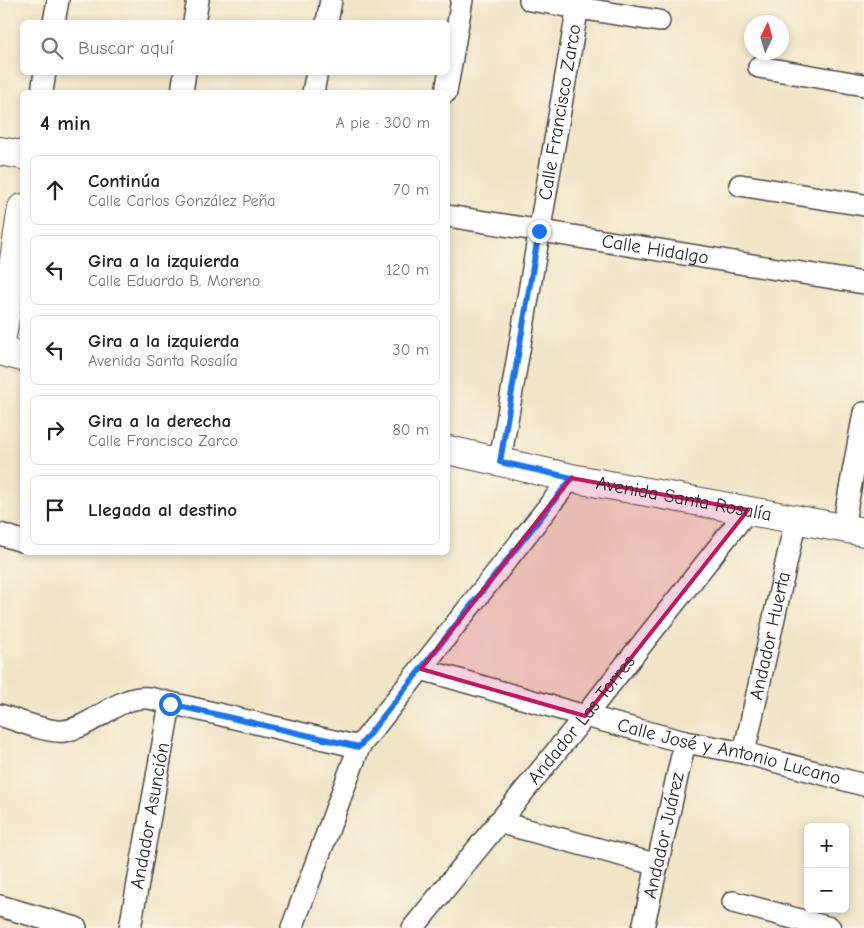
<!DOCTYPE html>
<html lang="es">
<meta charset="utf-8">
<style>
body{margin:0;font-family:"Comic Neue",sans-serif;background:#f6f6f6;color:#222}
.controls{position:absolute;right:15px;bottom:15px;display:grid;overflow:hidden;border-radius:8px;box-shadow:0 2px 8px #0003}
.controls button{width:45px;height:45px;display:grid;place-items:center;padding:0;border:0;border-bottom:1px solid #e0e0e0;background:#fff;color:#222;font:25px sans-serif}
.compass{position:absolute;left:744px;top:15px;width:45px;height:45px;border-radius:50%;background:#fff;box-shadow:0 2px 8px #0003;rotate:5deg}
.stop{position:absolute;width:15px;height:15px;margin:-11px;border:4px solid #1a73e8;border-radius:50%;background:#fff}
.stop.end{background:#1a73e8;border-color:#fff;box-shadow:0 1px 5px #0008}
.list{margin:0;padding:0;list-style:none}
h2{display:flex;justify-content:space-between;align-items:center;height:65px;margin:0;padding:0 20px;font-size:21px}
h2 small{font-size:16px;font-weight:400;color:#767676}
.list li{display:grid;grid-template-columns:32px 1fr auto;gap:15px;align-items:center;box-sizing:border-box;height:70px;margin:0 10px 10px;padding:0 10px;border:1px solid #e0e0e0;border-radius:8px}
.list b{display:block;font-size:19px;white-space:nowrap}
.list p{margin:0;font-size:16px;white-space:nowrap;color:#767676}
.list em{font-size:16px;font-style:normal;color:#767676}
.icon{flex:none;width:28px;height:28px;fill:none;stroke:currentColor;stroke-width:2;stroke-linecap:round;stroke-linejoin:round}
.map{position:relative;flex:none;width:864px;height:928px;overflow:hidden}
.search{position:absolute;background:#fff;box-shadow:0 2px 8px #0003;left:20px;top:20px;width:430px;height:55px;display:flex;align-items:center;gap:12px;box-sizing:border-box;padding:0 18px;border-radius:8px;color:#767676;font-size:19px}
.panel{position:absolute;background:#fff;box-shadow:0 2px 8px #0003;left:20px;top:90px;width:430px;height:465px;border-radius:8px}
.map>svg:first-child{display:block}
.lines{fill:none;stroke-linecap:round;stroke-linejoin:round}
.street-casing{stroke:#494742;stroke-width:24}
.secondary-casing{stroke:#494742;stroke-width:30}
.street{stroke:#fff;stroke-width:21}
.secondary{stroke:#fff;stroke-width:28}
.route{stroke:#1a73e8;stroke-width:6}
.marked{fill:#c2185b;fill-opacity:0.2;stroke:#c2185b;stroke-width:4;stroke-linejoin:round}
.labels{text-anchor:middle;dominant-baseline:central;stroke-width:4;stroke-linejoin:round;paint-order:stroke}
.street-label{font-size:19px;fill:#2b2b2b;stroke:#fcf5e5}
</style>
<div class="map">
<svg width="864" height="928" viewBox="0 0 864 928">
<rect width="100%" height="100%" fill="#fcf5e5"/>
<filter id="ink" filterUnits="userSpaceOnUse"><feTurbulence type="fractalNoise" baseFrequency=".02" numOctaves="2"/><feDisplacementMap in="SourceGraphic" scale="10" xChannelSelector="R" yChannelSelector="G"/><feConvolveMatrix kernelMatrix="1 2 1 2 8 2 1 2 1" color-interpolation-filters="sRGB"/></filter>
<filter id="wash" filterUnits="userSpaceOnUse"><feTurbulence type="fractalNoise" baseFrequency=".0096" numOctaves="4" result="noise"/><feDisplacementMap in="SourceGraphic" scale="20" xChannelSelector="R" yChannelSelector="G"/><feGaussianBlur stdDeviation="1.12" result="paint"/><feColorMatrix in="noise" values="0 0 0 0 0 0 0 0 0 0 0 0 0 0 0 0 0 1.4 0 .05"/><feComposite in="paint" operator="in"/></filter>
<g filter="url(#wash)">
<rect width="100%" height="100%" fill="#f1e5c7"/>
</g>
<g filter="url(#ink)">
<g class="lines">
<g class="street-casing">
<g id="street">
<polyline points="530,0 659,21"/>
<polyline points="54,22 58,0"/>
<polyline points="194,22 198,0"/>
<polyline points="327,22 331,0"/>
<polyline points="759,67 864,85"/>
<polyline points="42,92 45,72"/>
<polyline points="182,92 185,72"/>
<polyline points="313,92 317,72"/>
<polyline points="446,92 462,0"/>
<polyline points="740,185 864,205"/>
<path id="s1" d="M448 216 864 283"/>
<path id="s2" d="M500 461 579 0"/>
<polyline points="843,527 864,413"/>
<polyline points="0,534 22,541"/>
<path id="s3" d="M421 669 585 716 685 742 744 753 864 785"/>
<path d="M0 715C16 720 48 733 64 731 94 727 117 695 149 698L359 747"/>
<path id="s4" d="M744 753 796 519"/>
<polyline points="498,822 658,865"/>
<polyline points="733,902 830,928"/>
<polyline points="0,906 76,928"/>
<path id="s5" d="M130 928 170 704"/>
<polyline points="292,928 359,747 571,478"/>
<path id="s6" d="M413 928 585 716 748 510"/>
<path id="s7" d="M643 928 685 742"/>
</g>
</g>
<g class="secondary-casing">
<g id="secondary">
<polyline points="0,151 22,155"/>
<polyline points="0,350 22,208"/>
<polyline points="0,351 22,357"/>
<path id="s8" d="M448 450 571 478 864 532"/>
</g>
</g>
<use href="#street" class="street"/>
<use href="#secondary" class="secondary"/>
</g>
</g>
<g class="lines" filter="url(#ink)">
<polyline class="route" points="170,704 359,747 572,478 500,462 539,231"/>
</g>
<path class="marked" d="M571 478 748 510 585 716 421 669Z"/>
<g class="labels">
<g class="street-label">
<text stroke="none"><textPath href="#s2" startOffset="354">Calle Francisco Zarco</textPath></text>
<text stroke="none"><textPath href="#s1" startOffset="210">Calle Hidalgo</textPath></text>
<text stroke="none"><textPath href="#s8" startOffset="241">Avenida Santa Rosalía</textPath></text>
<text stroke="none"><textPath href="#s4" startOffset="120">Andador Huerta</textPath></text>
<text stroke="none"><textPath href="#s6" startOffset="268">Andador Las Torres</textPath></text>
<text stroke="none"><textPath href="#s3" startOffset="319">Calle José y Antonio Lucano</textPath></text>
<text stroke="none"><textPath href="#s5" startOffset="114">Andador Asunción</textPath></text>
<text stroke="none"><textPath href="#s7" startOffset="95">Andador Juárez</textPath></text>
</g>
</g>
</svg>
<div class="controls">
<button>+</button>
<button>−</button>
</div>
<svg class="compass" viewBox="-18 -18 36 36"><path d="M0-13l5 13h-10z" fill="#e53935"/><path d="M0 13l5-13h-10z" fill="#767676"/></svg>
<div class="stop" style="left:170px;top:704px"></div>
<div class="stop end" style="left:539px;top:231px"></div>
<div class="search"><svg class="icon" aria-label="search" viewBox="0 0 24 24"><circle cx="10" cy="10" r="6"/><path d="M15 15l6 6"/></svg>Buscar aquí</div>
<section class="panel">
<h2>4 min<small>A pie · 300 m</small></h2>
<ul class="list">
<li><svg class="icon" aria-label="ahead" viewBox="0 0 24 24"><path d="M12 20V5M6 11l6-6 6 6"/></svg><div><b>Continúa</b><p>Calle Carlos González Peña</p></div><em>70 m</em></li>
<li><svg class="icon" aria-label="left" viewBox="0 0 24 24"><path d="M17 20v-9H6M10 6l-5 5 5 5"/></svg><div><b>Gira a la izquierda</b><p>Calle Eduardo B. Moreno</p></div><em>120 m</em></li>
<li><svg class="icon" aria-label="left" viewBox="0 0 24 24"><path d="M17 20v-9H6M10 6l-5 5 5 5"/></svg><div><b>Gira a la izquierda</b><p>Avenida Santa Rosalía</p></div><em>30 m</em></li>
<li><svg class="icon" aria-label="right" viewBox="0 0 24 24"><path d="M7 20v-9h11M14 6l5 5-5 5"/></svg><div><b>Gira a la derecha</b><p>Calle Francisco Zarco</p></div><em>80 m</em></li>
<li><svg class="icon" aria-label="arrive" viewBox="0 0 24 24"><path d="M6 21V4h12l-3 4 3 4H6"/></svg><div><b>Llegada al destino</b></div></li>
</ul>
</section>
</div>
